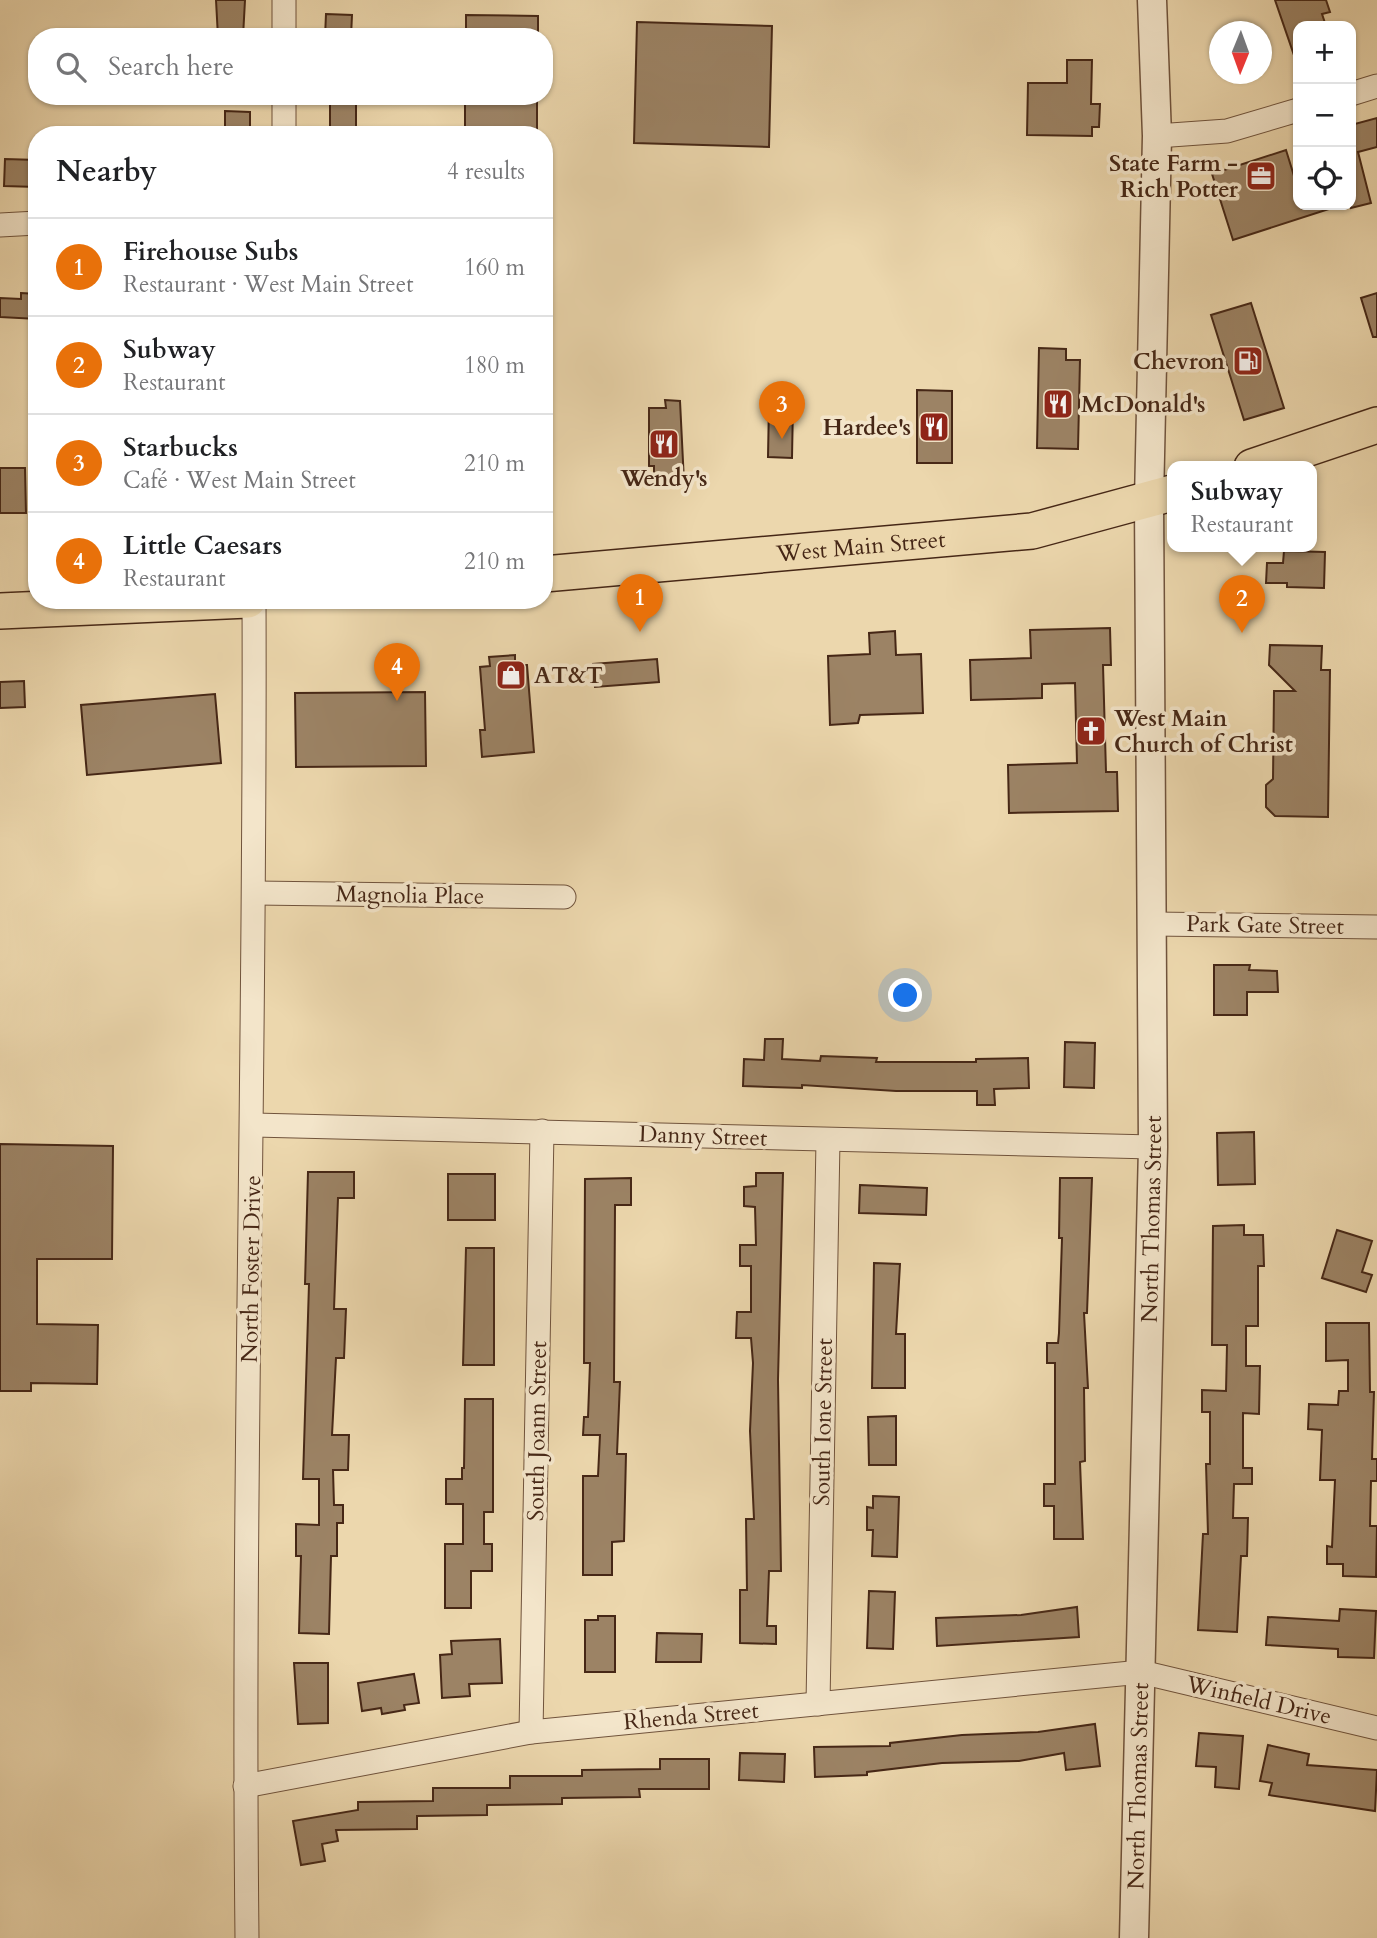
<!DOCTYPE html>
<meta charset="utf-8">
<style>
body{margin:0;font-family:Cardo,serif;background:#f6f6f6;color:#202124}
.controls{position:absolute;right:21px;top:21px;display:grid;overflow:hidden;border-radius:14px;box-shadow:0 2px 5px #0004}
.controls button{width:63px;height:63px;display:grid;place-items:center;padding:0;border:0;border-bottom:2px solid #e0e0e0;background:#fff;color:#202124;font:35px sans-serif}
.compass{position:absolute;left:1209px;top:21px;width:63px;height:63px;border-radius:50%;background:#fff;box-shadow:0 2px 5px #0004;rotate:181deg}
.you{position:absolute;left:906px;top:996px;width:24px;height:24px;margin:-18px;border:5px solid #fff;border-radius:50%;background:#1a73e8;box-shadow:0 0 0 10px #1a73e833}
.badge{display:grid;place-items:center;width:46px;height:46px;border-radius:50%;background:#111827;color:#fff;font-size:23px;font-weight:700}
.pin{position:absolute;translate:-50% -58px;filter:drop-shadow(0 2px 4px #0008)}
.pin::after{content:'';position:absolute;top:37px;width:24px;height:21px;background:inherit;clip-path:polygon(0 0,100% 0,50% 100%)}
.popup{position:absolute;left:1167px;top:461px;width:150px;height:91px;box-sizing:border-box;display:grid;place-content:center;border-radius:14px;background:#fff;filter:drop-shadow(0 2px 5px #0005);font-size:23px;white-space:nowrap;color:#757577}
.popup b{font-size:26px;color:#202124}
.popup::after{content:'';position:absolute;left:50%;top:100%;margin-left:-14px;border:14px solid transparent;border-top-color:#fff}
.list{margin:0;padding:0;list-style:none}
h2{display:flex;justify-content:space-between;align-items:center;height:91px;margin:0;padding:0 28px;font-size:30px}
h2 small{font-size:23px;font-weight:400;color:#757577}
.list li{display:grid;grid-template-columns:46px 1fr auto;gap:21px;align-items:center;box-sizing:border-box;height:98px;padding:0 28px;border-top:2px solid #e0e0e0}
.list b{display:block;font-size:26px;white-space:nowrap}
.list p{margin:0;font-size:23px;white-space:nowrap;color:#757577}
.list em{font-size:23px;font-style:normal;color:#757577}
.icon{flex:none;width:38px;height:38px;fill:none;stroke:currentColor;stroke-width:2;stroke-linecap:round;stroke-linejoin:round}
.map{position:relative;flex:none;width:1377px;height:1938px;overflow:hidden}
.search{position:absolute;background:#fff;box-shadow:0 2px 5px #0004;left:28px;top:28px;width:525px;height:77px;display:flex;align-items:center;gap:18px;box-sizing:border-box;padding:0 24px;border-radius:28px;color:#757577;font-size:26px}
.panel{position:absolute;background:#fff;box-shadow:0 2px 5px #0004;left:28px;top:126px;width:525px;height:483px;border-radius:28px}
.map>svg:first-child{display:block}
.building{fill:#9c8365;stroke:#462716;stroke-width:2}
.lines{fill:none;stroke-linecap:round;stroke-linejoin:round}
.minor-casing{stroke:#70533c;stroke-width:25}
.tertiary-casing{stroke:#70533c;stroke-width:31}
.primary-casing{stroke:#462716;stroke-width:38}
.minor{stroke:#f3e5ca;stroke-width:23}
.tertiary{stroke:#f3e5ca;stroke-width:28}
.primary{stroke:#ecd7ad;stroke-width:35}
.labels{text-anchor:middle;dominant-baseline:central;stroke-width:7;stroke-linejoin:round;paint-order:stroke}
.poi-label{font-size:23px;font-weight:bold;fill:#462716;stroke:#f3e5ca;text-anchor:end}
.street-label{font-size:23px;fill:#462716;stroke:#f3e5ca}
</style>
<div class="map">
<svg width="1377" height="1938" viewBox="0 0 1377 1938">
<rect width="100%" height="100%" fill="#ecd7ad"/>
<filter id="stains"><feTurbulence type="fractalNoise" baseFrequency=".00286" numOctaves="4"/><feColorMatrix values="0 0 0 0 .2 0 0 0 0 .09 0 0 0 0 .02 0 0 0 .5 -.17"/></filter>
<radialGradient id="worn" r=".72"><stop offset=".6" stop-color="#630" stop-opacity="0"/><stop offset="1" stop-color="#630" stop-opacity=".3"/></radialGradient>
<g class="building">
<polygon points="216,0 245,0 243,37 218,37"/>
<polygon points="1275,0 1326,0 1330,12 1322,14 1326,26 1298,26 1298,60 1296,61"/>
<polygon points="326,14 352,15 351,37 325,37"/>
<polygon points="466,15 538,16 538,37 466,37"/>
<polygon points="637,22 772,26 769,147 634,143"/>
<polygon points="1067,60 1092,60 1091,104 1100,104 1099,127 1092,127 1092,136 1027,135 1028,83 1067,83"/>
<rect x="330" y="96" width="26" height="36"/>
<rect x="465" y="96" width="72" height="39"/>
<polygon points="225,111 250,112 250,135 225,135"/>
<polygon points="1377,118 1377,147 1358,152 1371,203 1351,208 1351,125"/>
<polygon points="1286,150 1298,189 1298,205 1332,205 1332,208 1233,240 1212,174"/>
<polygon points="5,159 37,160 37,187 4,186"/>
<polygon points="21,293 37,294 37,319 0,317 0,298 21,299"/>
<polygon points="1377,293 1377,337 1373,337 1361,298"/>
<polygon points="1251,303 1284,408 1244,420 1211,315"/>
<polygon points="1039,348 1066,349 1066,360 1080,360 1078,449 1037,448"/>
<polygon points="917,390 952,391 952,463 917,463"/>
<polygon points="665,400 680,401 684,482 654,482 654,466 649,466 649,408 666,408"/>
<polygon points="769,404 793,404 792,458 768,457"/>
<polygon points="0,468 25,468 26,513 0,513"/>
<polygon points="1284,551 1325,552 1324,588 1287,587 1287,583 1266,583 1267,563 1283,563"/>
<polygon points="1110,628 1111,665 1103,665 1106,772 1117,772 1118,811 1009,813 1008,765 1077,763 1075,683 1042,684 1042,698 971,700 970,660 1031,658 1030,630"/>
<polygon points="895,631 896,655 921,654 923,713 860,715 858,723 830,725 828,656 870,654 869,633"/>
<polygon points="1270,645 1322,646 1321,670 1330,670 1328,817 1275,816 1266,807 1266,785 1273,779 1274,691 1295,691 1269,665"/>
<polygon points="515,655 515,665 527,665 534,752 482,757 480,730 485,730 480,667 490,666 489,657"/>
<polygon points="657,659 659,682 595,687 593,664"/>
<polygon points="24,681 25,707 0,708 0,682"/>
<polygon points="425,692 426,766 296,767 295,693"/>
<polygon points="215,694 221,763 87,775 81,705"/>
<polygon points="1214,965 1250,965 1249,970 1277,971 1278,992 1247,992 1247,1015 1214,1015"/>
<polygon points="765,1039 783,1039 782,1059 820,1061 821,1056 877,1058 876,1062 976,1062 976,1059 1028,1058 1029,1088 994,1089 995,1105 977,1105 977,1091 896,1091 802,1085 802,1088 743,1086 744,1059 764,1060"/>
<polygon points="1065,1042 1095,1043 1094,1088 1064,1087"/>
<polygon points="1254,1132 1255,1184 1218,1185 1217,1133"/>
<polygon points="0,1144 113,1146 112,1259 37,1259 37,1324 98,1325 97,1384 31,1383 31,1391 0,1391"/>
<polygon points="308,1172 354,1172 354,1198 338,1198 334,1309 346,1309 344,1358 336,1358 332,1435 349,1435 348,1470 333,1470 334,1505 343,1505 343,1523 337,1523 337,1556 331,1556 329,1634 299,1633 301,1556 296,1556 296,1524 319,1525 319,1479 303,1479 309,1284 305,1284"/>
<polygon points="756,1173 783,1173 778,1380 781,1571 769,1571 767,1626 776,1626 776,1644 740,1643 740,1590 747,1590 746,1519 754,1519 750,1431 753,1363 751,1338 736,1338 737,1312 751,1312 751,1266 740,1266 740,1245 756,1245 755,1207 744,1206 744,1187 756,1186"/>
<rect x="448" y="1174" width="47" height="46"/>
<polygon points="631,1178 631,1205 615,1205 614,1382 620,1382 617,1454 626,1454 624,1541 612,1542 612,1575 583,1575 583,1476 598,1476 600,1435 583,1435 584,1417 588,1417 590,1363 584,1363 585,1179"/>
<polygon points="1060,1178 1092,1178 1087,1313 1084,1313 1088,1388 1084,1388 1085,1461 1080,1462 1083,1539 1054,1539 1054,1506 1044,1506 1044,1484 1055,1484 1055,1363 1047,1363 1047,1343 1058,1343 1059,1333 1062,1238 1059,1238"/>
<polygon points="860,1185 927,1188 926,1215 859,1213"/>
<polygon points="1244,1225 1244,1235 1263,1235 1264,1266 1258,1266 1258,1326 1246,1326 1246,1366 1260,1366 1259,1414 1243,1413 1243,1468 1252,1468 1252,1484 1234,1484 1233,1518 1248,1518 1247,1556 1241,1556 1237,1632 1198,1630 1203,1534 1208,1534 1206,1464 1210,1464 1210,1412 1202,1412 1202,1390 1226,1391 1227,1345 1212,1345 1213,1226"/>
<polygon points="1337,1230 1372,1241 1362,1272 1372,1275 1366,1292 1322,1278"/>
<polygon points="466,1248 494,1248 494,1365 463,1365"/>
<polygon points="874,1263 900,1264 896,1334 905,1334 905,1388 872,1388"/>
<polygon points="1326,1323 1369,1323 1370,1392 1374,1392 1372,1459 1377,1459 1377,1481 1371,1481 1370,1526 1377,1526 1376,1577 1343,1576 1343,1564 1327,1564 1327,1546 1332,1547 1335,1480 1320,1480 1322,1430 1308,1429 1309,1404 1338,1405 1339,1391 1348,1391 1348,1360 1326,1361"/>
<polygon points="465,1399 493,1399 493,1512 484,1512 484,1544 492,1544 492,1571 471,1571 471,1608 445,1608 445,1544 463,1544 463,1504 446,1504 446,1479 462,1479 462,1468 464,1468"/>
<polygon points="896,1416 896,1465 869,1465 868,1417"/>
<polygon points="873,1496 899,1497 897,1557 872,1556 873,1530 867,1530 867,1507 873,1508"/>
<polygon points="869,1591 895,1592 893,1649 867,1648"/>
<polygon points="1077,1607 1079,1637 937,1646 936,1618 1021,1615"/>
<polygon points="1340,1609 1376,1611 1374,1658 1338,1657 1338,1649 1266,1645 1268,1617 1339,1621"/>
<polygon points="598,1616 615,1616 615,1672 585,1672 585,1620 598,1620"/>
<polygon points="657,1633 702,1634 701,1662 656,1662"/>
<polygon points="500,1639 502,1683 469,1684 470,1696 442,1698 440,1655 452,1654 451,1641"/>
<polygon points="294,1663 328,1663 328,1723 298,1724"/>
<polygon points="414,1674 419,1703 404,1705 405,1710 382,1714 381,1708 362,1711 358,1683"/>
<polygon points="1095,1724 1100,1766 1066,1770 1064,1753 1019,1761 942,1763 867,1772 867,1775 815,1777 814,1747 890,1746 890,1743 962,1735 1038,1732"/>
<polygon points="1199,1733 1243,1736 1239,1789 1215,1787 1216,1767 1196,1766"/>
<polygon points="1268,1745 1309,1754 1307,1765 1377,1770 1375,1811 1269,1795 1272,1783 1260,1781"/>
<polygon points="740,1753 785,1754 784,1782 739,1780"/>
<polygon points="660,1759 709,1759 709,1789 639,1789 640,1797 562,1798 562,1804 487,1805 487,1815 417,1816 417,1829 336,1830 338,1841 322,1844 325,1861 301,1865 293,1821 358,1810 358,1802 433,1801 433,1788 510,1788 510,1776 582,1776 582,1770 660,1769"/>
</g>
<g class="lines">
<g class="minor-casing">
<g id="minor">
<polyline points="284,37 284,0"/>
<polyline points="1351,94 1377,86"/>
<polyline points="284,135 284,96"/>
<polyline points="1157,136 1227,131 1298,110"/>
<polyline points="0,225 37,223"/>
<polyline points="255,893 564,897"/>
<polyline points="1153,924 1377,927"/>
<polyline points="253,1125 1153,1147"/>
<polyline points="818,1704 828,1140"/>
<polyline points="531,1732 542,1131"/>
<polyline points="245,1786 531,1732 1141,1672 1377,1728"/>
<path d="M247 1938C242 1492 256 1046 254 600"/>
</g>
</g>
<g class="tertiary-casing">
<g id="tertiary">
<path id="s1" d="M1134 1938 1153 1147 1149 501 1157 136 1152 0"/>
</g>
</g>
<g class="primary-casing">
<g id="primary">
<polyline points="1252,467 1377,425"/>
<path id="s2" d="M544 574 1032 531 1172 493"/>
<polyline points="0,611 248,600"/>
</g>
</g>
<use href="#minor" class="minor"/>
<use href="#tertiary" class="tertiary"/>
<use href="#primary" class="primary"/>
</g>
<defs>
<g id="office-square" transform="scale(1.575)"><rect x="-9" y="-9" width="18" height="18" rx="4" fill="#8f2418" stroke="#f3e5ca"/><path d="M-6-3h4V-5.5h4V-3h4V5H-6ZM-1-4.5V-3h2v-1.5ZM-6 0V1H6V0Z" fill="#fff"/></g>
<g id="fuel-square" transform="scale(1.575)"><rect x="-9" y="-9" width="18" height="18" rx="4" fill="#8f2418" stroke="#f3e5ca"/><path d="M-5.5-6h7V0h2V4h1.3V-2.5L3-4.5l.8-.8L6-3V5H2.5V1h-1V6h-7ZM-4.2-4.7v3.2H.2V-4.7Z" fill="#fff"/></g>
<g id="restaurant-square" transform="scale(1.575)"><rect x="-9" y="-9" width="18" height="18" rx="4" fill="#8f2418" stroke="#f3e5ca"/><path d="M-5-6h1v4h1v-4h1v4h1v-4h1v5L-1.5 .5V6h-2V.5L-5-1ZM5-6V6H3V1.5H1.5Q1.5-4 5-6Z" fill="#fff"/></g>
<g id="shop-square" transform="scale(1.575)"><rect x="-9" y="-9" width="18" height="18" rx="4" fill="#8f2418" stroke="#f3e5ca"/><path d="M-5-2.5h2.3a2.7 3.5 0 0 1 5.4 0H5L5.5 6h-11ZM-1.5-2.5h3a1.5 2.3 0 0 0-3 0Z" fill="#fff"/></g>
<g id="church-square" transform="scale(1.575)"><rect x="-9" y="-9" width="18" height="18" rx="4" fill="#8f2418" stroke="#f3e5ca"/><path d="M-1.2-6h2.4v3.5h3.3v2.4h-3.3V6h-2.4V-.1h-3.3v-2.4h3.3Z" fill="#fff"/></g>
</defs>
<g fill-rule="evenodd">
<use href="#office-square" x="1261" y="176"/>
<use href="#fuel-square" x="1248" y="361"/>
<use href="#restaurant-square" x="1058" y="404"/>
<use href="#restaurant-square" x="934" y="427"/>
<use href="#restaurant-square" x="664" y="444"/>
<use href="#shop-square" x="511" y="675"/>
<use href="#church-square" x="1091" y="731"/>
</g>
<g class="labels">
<g class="poi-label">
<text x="1238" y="163">State Farm -<tspan x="1238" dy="26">Rich Potter</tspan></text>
<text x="1225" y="361">Chevron</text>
<text x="1081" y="404" text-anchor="start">McDonald's</text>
<text x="911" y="427">Hardee's</text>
<text x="664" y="478" text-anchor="middle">Wendy's</text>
<text x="534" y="675" text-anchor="start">AT&amp;T</text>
<text x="1114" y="718" text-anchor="start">West Main<tspan x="1114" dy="26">Church of Christ</tspan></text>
</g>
<g class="street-label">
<text stroke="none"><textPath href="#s2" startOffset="318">West Main Street</textPath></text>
<text transform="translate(410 895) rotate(1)">Magnolia Place</text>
<text transform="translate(1265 925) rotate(1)">Park Gate Street</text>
<text transform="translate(703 1136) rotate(2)">Danny Street</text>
<text stroke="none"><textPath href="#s1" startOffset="719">North Thomas Street</textPath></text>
<text transform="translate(251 1269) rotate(-89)">North Foster Drive</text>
<text transform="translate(823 1422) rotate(-89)">South Ione Street</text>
<text transform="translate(537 1431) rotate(-89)">South Joann Street</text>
<text transform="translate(1259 1700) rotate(13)">Winfield Drive</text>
<text transform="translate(691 1716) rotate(-5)">Rhenda Street</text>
<text stroke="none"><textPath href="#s1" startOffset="152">North Thomas Street</textPath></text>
</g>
</g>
<rect width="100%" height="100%" filter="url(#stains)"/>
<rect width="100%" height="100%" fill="url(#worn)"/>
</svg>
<div class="controls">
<button>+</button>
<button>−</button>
<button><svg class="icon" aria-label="locate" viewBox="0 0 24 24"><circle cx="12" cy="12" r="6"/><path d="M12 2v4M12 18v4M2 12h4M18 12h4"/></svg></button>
</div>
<svg class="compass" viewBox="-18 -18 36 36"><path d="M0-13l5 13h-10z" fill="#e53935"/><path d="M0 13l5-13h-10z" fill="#757577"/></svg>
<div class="you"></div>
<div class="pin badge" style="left:640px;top:632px;background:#e8710a">1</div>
<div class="pin badge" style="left:1242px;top:633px;background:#e8710a">2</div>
<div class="popup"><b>Subway</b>Restaurant</div>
<div class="pin badge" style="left:782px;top:439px;background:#e8710a">3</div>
<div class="pin badge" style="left:397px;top:701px;background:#e8710a">4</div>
<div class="search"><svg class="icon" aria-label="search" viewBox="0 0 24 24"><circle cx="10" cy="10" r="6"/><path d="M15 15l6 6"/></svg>Search here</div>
<section class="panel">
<h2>Nearby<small>4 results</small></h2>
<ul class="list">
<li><span class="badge" style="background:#e8710a">1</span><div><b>Firehouse Subs</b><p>Restaurant · West Main Street</p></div><em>160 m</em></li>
<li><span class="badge" style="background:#e8710a">2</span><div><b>Subway</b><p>Restaurant</p></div><em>180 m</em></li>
<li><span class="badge" style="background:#e8710a">3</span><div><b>Starbucks</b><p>Café · West Main Street</p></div><em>210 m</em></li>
<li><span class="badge" style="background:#e8710a">4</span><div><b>Little Caesars</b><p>Restaurant</p></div><em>210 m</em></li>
</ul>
</section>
</div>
